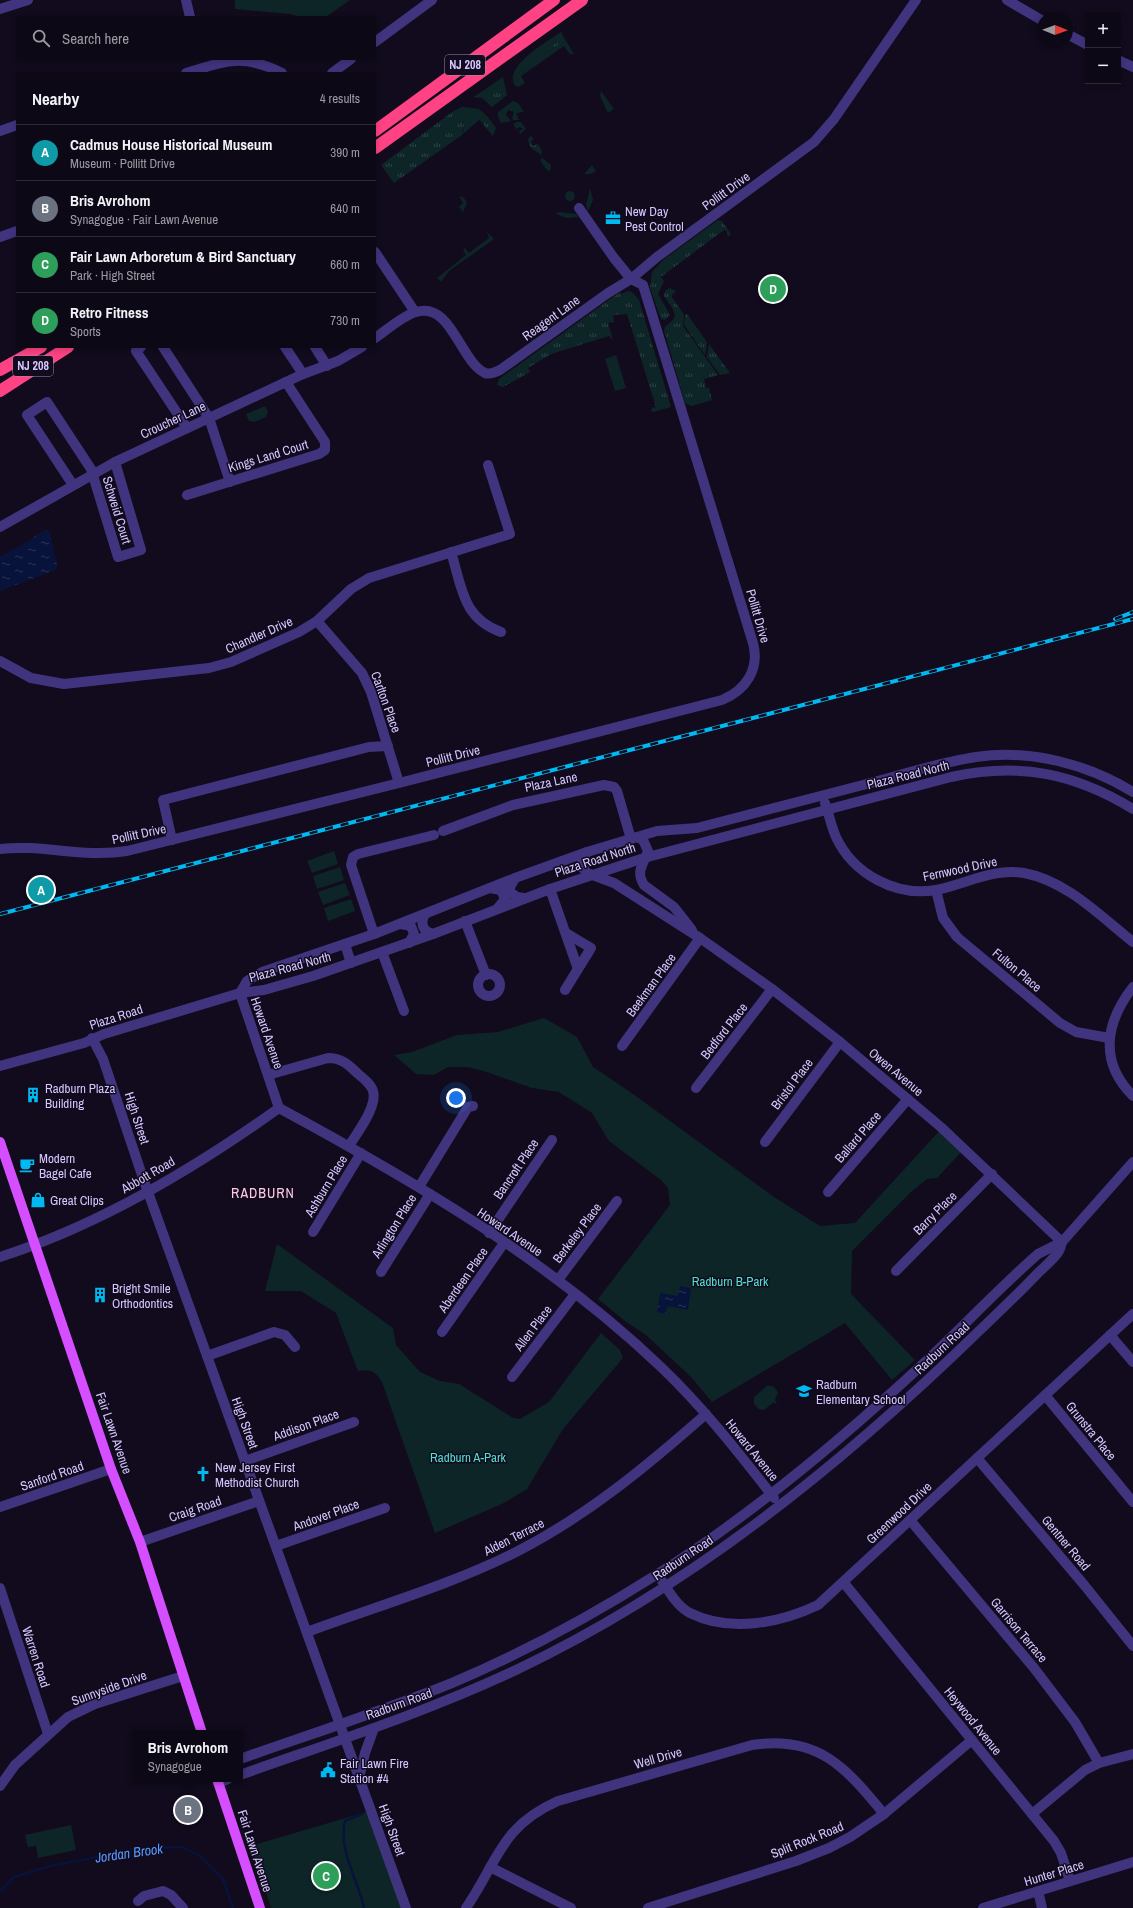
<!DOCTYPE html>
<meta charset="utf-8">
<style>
body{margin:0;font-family:"Archivo Narrow",sans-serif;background:#16111f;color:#f1f3f6}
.controls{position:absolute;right:12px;top:12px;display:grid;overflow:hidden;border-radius:0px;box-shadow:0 2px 6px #0003}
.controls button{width:36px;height:36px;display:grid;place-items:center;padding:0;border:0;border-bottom:1px solid #2d2935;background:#0d0816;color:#f1f3f6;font:20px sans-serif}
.compass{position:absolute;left:1037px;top:12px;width:36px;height:36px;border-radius:50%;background:#0d0816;box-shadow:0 2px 6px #0003;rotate:91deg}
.you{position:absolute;left:456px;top:1098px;width:14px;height:14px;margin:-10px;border:3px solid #fff;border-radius:50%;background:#1a73e8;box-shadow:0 0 0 6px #1a73e833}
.badge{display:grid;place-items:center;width:26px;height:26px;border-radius:50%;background:#00b9f2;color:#fff;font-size:13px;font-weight:700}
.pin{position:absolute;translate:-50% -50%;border:2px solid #fff;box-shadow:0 1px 4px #0006}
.popup{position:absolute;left:133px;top:1730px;width:110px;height:52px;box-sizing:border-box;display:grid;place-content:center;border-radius:0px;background:#0d0816;filter:drop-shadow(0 1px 3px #0005);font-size:13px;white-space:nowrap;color:#9a9aa1}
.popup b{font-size:15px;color:#f1f3f6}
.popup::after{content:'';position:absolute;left:50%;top:100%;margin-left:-8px;border:8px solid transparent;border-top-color:#0d0816}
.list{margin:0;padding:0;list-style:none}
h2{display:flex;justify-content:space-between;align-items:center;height:52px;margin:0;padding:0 16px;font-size:17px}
h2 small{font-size:13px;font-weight:400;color:#9a9aa1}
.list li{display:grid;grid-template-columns:26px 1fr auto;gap:12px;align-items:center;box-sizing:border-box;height:56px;padding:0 16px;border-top:1px solid #2d2935}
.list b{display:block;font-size:15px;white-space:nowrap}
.list p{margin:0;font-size:13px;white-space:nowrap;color:#9a9aa1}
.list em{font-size:13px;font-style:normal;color:#9a9aa1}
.icon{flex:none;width:22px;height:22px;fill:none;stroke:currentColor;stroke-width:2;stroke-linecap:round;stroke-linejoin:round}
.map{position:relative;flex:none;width:1133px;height:1908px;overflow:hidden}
.search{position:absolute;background:#0d0816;box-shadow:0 2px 6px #0003;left:16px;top:16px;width:360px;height:44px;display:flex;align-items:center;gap:10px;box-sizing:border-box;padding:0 14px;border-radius:0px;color:#9a9aa1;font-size:15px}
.panel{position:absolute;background:#0d0816;box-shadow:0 2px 6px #0003;left:16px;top:72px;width:360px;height:276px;border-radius:0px}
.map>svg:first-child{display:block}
.grass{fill:url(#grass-tufts)}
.green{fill:#0e2527}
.water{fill:url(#water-ripples)}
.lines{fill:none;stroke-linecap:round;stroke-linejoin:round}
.stream{stroke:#07133a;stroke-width:2.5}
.minor{stroke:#41347e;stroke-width:10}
.major{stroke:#d54eff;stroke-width:10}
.highway{stroke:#ff4283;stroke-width:12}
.rail-casing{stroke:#00b9f2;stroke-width:4}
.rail{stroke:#110b1d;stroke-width:2.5;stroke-dasharray:8;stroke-linecap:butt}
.labels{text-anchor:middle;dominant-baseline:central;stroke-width:3;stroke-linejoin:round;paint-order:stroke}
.shield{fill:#110b1d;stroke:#9a8fbb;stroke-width:1}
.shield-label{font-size:12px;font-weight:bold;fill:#d5c7ff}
.street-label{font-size:13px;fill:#d5c7ff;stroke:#110b1d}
.poi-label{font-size:13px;fill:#d5c7ff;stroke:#110b1d;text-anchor:start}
.park-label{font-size:13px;fill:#51e1d1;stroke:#110b1d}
.neighbourhood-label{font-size:14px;letter-spacing:1px;fill:#ffc9e4;stroke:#110b1d}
.water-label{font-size:14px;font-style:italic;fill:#59f;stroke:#110b1d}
</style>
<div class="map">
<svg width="1133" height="1908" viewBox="0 0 1133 1908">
<defs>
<pattern id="grass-tufts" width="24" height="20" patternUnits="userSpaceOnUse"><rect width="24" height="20" fill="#0e2527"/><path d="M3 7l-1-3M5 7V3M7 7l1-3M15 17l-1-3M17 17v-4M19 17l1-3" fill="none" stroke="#304347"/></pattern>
<pattern id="water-ripples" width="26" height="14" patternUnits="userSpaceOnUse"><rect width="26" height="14" fill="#07133a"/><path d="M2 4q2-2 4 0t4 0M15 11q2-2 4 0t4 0" fill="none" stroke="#2a3458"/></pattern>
</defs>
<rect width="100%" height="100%" fill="#110b1d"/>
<g class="grass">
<path d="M561 32 566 41 531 61 529 66 520 72 513 80C511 62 547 42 561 32Z"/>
<polygon points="503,77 507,95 492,107 482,98 474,97"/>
<path d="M462 107 474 108 467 109C462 118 466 125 462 135L394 183 381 165 452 112Z"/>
<polygon points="479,109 487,116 496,128 493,136 477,117"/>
<path d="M531 136 534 139 531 141 533 146 538 144 542 151 541 155C535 150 529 149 528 139Z"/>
<polygon points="542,158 551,165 550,171 546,169 540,160"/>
<polygon points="718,220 722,221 731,234 728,237 726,230 724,230 661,277 664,281 658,294 670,315 665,320 661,319 650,288 652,272 663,260"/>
<path d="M669 288 676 291 672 295V297L684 315 683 326 718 375 704 379 706 388H709L712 400 691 406 685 403 664 330C665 324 673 323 675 316L673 309 664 296 665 291Z"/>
<polygon points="628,291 632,292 639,300 671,407 653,412 651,411 652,408 656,407 627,314 613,315 614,322 608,323 613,340 609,336 551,354 528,368 530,372 503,387 497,385 499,379 620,292 621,294"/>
<polygon points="687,314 707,342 705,355 684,325 685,315"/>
<polygon points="709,344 730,373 720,375 707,357"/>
</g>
<g class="green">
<polygon points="235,0 350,0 326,17 301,17 290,14 235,9"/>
<polygon points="566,41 574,54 570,54 564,46 521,76 525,83 518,87 514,85 513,80 520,72 529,66 531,61"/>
<polygon points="601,91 614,109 608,113 600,96"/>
<polygon points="513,101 518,103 524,112 516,113 519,120 513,120 512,118 514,112 508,110 506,115 511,121 501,123 498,117 498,112"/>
<polygon points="474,108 479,109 478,117 479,120 462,135 464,130 463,113 467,109"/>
<polygon points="517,122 521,122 526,129 520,134 519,131 523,129 520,127 516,129 513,124"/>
<polygon points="592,165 596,171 591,174 584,174"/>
<polygon points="590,188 593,200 588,211 586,205"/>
<circle cx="570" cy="196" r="5"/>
<polygon points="461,196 464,198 467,203 463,212 459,207 463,203 460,198"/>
<polygon points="558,212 576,214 579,217 566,218 556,214"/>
<polygon points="487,232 494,239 449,271 441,282 437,278 466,255 463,250 465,248 469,253 489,238"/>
<polygon points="616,355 626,388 615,391 605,359"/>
<polygon points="265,406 268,412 266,417 254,422 249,421 246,414"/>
<polygon points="334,851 338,864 312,873 307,861"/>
<polygon points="340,867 344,880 317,889 313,876"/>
<polygon points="345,883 350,895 323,905 318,892"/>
<polygon points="351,899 355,911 328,921 324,908"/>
<polygon points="544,1018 577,1037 593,1067 636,1096 774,1197 820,1226 855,1223 942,1128 964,1149 937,1178 927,1179 912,1191 852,1251 851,1294 915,1360 892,1380 845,1323 712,1402 692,1378 646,1335 625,1321 598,1299 670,1205 668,1188 661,1180 609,1141 592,1113 559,1092 532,1088 487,1072 468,1067 448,1067 434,1075 416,1074 394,1055 412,1052 457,1035 498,1032"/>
<path d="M277 1244 393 1328 396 1345 420 1372 440 1381 459 1384 513 1418 520 1419 549 1402 601 1333 620 1350 623 1358 563 1429 527 1489 504 1503 435 1533 382 1382C375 1371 371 1369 358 1371L336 1313 301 1291H265Z"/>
<polygon points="768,1385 774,1387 778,1392 775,1400 777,1402 775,1404 774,1402 764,1410 759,1409 754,1404 754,1397"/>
<polygon points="366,1812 402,1908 271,1908 251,1846"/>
<polygon points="71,1825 76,1850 38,1858 36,1846 28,1847 25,1835"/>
</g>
<g class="water">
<polygon points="49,530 58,569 0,591 0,557 30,540 42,531"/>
<polygon points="680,1286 691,1288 688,1310 667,1306 666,1314 657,1312 660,1293 678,1296"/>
</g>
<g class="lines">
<g class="stream">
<path d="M362 1814 345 1821C338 1851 358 1879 364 1908"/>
<polyline points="0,1891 14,1877 50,1866 144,1848 182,1847 200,1856 223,1879 233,1908"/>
</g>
<g class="minor">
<polyline points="186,0 190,17"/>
<polyline points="1007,0 1043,21"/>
<polyline points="0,9 28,0"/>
<polyline points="1067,34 1088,45"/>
<polyline points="375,42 432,0"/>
<polyline points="1118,60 1133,67"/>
<path d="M186 73C226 61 242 53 282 73"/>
<polyline points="332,73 351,59"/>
<polyline points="0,131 17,125"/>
<polyline points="0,237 17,231"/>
<polyline points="375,252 415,312"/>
<path d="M375 338C387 330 402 316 416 312 451 301 460 361 485 373 490 375 496 372 500 370L608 293 631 279 614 258 579 208"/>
<polyline points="141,347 136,351 187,428"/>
<polyline points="163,347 209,418 230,482"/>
<polyline points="285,347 303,374"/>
<polyline points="315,347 327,366"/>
<polyline points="73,485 27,415 47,402 91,469 118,557 141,550 115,462"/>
<polyline points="187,495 319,454 325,450 325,442 286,382"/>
<polyline points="0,527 115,462 303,374 338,361 362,347"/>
<path d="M451 552C462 587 462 618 501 632"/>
<polyline points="317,621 362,673 371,692 399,783"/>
<polyline points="0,661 31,678 64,684 209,668 231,662 299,632 317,621 351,589 369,578 510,534 488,465"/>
<path d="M825 803C829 814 831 826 836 837 853 874 896 897 936 890 966 884 992 868 1024 873 1067 881 1100 916 1133 942"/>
<polyline points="443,831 513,805 604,785 614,787 617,791 631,839"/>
<path d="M637 837 643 840 648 851C644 864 635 871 644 885L674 907 692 930"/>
<polyline points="172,840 163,800 369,747 388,746"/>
<path d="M0 849C42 844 82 858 127 851L399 783 722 700C746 690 760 669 753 643L643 285 631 279 657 257 814 142 834 119 916 0"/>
<polyline points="587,852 582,859 582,867 587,873 614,883 700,938 772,989 840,1042 942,1128 1062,1242"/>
<polyline points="515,878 510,887 510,892 517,897 524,898"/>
<polyline points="490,888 501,890 505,899 497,909"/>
<polyline points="550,889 578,969"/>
<polyline points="936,890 943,918 957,937 1060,1023 1076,1032 1109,1038"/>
<path d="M425 914C420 923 422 931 433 934"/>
<polyline points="465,921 486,975"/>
<polyline points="401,924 411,926 414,934 409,943"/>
<polyline points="374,934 351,865 353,857 358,854 434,835"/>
<polyline points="345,944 351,963"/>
<polyline points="382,952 404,1011"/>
<circle cx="489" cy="985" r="11"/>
<path d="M1133 987C1105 1023 1099 1062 1133 1096"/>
<polyline points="565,990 591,948 566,933"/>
<path d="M240 993 247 981 262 972 374 934 515 878 587 852 657 831 697 828C751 814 805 800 859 786 898 776 937 763 976 757 1031 749 1087 764 1133 792"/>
<path d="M240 993 279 1108C414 1181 549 1260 661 1367 703 1407 739 1453 774 1498"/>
<polyline points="92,1038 103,1059 144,1181 406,1908"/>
<polyline points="622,1046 700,938"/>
<path d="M0 1066 84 1043 104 1034 240 993 264 990 313 976 433 934 550 889 644 858 951 777C1019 762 1074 773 1133 809"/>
<path d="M268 1075 328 1058C341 1058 348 1064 357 1073 363 1078 371 1084 373 1091 378 1106 357 1133 349 1146"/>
<polyline points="696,1088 772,989"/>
<polyline points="765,1142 840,1042"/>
<polyline points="419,1187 468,1107 473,1106"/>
<polyline points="828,1192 908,1099"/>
<polyline points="313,1232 361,1153"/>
<polyline points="489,1233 552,1140"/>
<path d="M0 1257C100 1225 194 1169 279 1108"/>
<polyline points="896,1271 992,1174"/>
<polyline points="381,1272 430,1194"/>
<polyline points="558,1280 617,1201"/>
<polyline points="442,1332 504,1243"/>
<polyline points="1110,1335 1133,1362"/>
<polyline points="207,1356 274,1332 285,1335 295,1347"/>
<polyline points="512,1377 575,1294"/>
<polyline points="1045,1395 1133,1502"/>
<polyline points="977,1458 1085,1586 1133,1646"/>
<polyline points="245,1461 354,1422"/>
<polyline points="0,1507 111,1469"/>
<polyline points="910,1520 1034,1668 1075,1722 1099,1763"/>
<polyline points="140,1542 259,1501"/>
<polyline points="276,1546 385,1508"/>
<path d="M662 1581C669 1592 678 1607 690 1613 730 1633 780 1623 818 1605L1133 1314"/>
<polyline points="844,1583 1054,1841 1061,1853 1070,1881"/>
<polyline points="0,1588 48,1734"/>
<path d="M307 1632C377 1606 451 1585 518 1551 588 1515 647 1466 706 1414"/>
<path d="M240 1759C311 1734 383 1711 452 1683 523 1653 591 1616 656 1575 752 1515 841 1440 923 1364 962 1328 998 1289 1038 1254L1062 1242 1133 1162"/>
<path d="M240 1775C333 1742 427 1712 516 1670 689 1588 841 1465 978 1332 998 1313 1019 1293 1038 1273 1045 1266 1054 1259 1059 1251 1061 1248 1061 1245 1062 1242"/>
<polyline points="359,1778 365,1753 374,1728"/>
<polyline points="218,1783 228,1779"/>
<polyline points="0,1786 15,1765 68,1717 95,1704 183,1676"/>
<polyline points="1032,1814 1085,1770 1099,1763 1133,1754"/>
<polyline points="490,1867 571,1908"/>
<polyline points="1038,1891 1042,1908"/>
<polyline points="138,1901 144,1896 163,1891 171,1895 183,1908"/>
<path d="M466 1908C498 1861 501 1826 558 1801L752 1745C819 1735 846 1768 884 1814"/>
<polyline points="648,1908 796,1861 829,1848 850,1837 884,1814 972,1740"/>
<polyline points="983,1908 1133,1862"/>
</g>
<g class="major">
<polyline points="0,1142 111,1469 140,1542 202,1733"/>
<polyline points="217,1779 260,1908"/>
</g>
<g class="highway">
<polyline points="375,131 554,0"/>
<polyline points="375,148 582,0"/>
<polyline points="0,370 41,347"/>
<polyline points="0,391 68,347"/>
</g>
<g class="rail-casing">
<g id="rail">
<polyline points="1115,619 1133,612"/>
<polyline points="0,914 1133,619"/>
</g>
</g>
<use href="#rail" class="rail"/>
</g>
<defs>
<g id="office-bare" transform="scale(1.2)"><path d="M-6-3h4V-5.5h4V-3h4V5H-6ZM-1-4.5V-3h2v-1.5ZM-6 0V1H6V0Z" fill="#00b9f2" stroke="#110b1d" stroke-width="2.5" paint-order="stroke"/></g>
<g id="building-bare" transform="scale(1.2)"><path d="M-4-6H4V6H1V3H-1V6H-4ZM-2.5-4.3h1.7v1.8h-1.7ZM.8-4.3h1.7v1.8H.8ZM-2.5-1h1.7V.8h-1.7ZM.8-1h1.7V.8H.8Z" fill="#00b9f2" stroke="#110b1d" stroke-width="2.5" paint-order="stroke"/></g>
<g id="cafe-bare" transform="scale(1.2)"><path d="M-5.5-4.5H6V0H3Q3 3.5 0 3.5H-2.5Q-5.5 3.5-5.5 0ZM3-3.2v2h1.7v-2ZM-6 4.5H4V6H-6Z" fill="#00b9f2" stroke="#110b1d" stroke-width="2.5" paint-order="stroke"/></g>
<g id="shop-bare" transform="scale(1.2)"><path d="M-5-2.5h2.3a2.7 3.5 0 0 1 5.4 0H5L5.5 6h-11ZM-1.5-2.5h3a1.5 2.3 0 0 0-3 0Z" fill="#00b9f2" stroke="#110b1d" stroke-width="2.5" paint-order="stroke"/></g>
<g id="school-bare" transform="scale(1.2)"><path d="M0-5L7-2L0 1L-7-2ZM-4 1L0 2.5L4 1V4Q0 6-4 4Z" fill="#00b9f2" stroke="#110b1d" stroke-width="2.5" paint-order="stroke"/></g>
<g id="church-bare" transform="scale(1.2)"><path d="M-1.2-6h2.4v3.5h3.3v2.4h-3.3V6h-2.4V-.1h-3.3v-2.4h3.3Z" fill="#00b9f2" stroke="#110b1d" stroke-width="2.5" paint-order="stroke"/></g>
<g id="civic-bare" transform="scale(1.2)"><path d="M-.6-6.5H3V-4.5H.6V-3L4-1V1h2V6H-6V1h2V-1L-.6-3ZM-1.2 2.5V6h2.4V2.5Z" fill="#00b9f2" stroke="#110b1d" stroke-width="2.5" paint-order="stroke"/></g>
</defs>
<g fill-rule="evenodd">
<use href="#office-bare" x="613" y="218"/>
<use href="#building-bare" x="33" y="1095"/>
<use href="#cafe-bare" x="27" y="1165"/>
<use href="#shop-bare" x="38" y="1200"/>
<use href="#building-bare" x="100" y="1295"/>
<use href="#school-bare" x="804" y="1391"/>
<use href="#church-bare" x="203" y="1474"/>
<use href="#civic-bare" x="328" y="1770"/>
</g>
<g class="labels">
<g class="shield">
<rect x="445" y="55" width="40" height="20" rx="3"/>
<rect x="13" y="356" width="40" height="20" rx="3"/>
</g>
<g class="shield-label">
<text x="465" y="65">NJ 208</text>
<text x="33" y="366">NJ 208</text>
</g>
<g class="street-label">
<text transform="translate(726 191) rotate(-36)">Pollitt Drive</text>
<text transform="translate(551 318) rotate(-36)">Reagent Lane</text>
<text transform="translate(173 420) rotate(-25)">Croucher Lane</text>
<text transform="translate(268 456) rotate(-17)">Kings Land Court</text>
<text transform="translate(117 510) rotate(73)">Schweid Court</text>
<text transform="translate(758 616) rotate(74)">Pollitt Drive</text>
<text transform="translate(259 635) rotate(-24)">Chandler Drive</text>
<text transform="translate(386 702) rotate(70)">Carlton Place</text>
<text transform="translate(453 756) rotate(-14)">Pollitt Drive</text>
<text transform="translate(908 775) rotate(-14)">Plaza Road North</text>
<text transform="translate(551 782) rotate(-12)">Plaza Lane</text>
<text transform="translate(139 834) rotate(-12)">Pollitt Drive</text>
<text transform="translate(595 860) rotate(-18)">Plaza Road North</text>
<text transform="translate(960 869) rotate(-12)">Fernwood Drive</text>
<text transform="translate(290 967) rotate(-15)">Plaza Road North</text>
<text transform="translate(1017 970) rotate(40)">Fulton Place</text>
<text transform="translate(651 985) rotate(-54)">Beekman Place</text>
<text transform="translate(116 1017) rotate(-18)">Plaza Road</text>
<text transform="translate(724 1031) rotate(-52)">Bedford Place</text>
<text transform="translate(267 1033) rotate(71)">Howard Avenue</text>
<text transform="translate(896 1072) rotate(40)">Owen Avenue</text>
<text transform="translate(792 1084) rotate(-53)">Bristol Place</text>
<text transform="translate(137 1118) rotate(72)">High Street</text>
<text transform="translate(858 1137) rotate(-49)">Ballard Place</text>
<text transform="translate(516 1169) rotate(-56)">Bancroft Place</text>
<text transform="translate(148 1175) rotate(-30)">Abbott Road</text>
<text transform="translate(326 1186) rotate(-59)">Ashburn Place</text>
<text transform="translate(935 1213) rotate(-45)">Barry Place</text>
<text transform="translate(394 1226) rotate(-58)">Arlington Place</text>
<text transform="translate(510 1232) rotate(34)">Howard Avenue</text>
<text transform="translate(577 1233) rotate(-53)">Berkeley Place</text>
<text transform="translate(463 1280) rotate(-55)">Aberdeen Place</text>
<text transform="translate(533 1328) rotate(-53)">Allen Place</text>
<text transform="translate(942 1348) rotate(-43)">Radburn Road</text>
<text transform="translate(245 1423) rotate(70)">High Street</text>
<text transform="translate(306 1425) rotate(-20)">Addison Place</text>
<text transform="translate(1091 1431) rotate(51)">Grunstra Place</text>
<text transform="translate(114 1433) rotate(71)">Fair Lawn Avenue</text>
<text transform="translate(752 1450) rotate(51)">Howard Avenue</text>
<text transform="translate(52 1476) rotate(-19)">Sanford Road</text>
<text transform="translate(195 1509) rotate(-19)">Craig Road</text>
<text transform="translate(899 1513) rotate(-43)">Greenwood Drive</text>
<text transform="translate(326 1515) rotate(-20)">Andover Place</text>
<text transform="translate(514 1537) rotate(-27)">Alden Terrace</text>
<text transform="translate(1066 1543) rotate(50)">Gentner Road</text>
<text transform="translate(683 1558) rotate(-34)">Radburn Road</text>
<text transform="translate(1019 1630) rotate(50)">Garrison Terrace</text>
<text transform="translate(36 1657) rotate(72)">Warren Road</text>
<text transform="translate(109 1688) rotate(-20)">Sunnyside Drive</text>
<text transform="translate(399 1704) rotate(-20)">Radburn Road</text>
<text transform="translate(973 1721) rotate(51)">Heywood Avenue</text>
<text transform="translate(658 1758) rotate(-16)">Well Drive</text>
<text transform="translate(392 1830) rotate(70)">High Street</text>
<text transform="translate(807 1840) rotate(-22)">Split Rock Road</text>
<text transform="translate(255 1851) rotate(72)">Fair Lawn Avenue</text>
<text transform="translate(1054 1873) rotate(-17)">Hunter Place</text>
</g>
<g class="poi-label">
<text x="625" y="211">New Day<tspan x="625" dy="15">Pest Control</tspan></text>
<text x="45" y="1088">Radburn Plaza<tspan x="45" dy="15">Building</tspan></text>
<text x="39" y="1158">Modern<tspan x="39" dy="15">Bagel Cafe</tspan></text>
<text x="50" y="1200">Great Clips</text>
<text x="112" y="1288">Bright Smile<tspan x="112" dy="15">Orthodontics</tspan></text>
<text x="816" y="1384">Radburn<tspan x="816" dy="15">Elementary School</tspan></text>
<text x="215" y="1467">New Jersey First<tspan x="215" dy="15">Methodist Church</tspan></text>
<text x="340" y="1763">Fair Lawn Fire<tspan x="340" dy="15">Station #4</tspan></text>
</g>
<g class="park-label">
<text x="730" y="1281">Radburn B-Park</text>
<text x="468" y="1457">Radburn A-Park</text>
</g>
<g class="neighbourhood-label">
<text x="263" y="1193">RADBURN</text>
</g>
<g class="water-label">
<text transform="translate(129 1853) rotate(-8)">Jordan Brook</text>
</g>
</g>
</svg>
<div class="controls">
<button>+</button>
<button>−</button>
</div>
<svg class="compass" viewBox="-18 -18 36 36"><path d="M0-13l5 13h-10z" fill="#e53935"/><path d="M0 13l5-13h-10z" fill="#9a9aa1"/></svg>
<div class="you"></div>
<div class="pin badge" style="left:41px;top:890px;background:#0f9aa8">A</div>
<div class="pin badge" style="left:188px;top:1810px;background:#6b7280">B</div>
<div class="popup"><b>Bris Avrohom</b>Synagogue</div>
<div class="pin badge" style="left:326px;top:1876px;background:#2e9e5b">C</div>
<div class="pin badge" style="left:773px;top:289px;background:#2e9e5b">D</div>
<div class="search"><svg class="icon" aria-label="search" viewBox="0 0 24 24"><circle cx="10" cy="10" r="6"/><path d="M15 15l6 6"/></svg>Search here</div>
<section class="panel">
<h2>Nearby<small>4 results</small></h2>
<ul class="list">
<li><span class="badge" style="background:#0f9aa8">A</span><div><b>Cadmus House Historical Museum</b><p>Museum · Pollitt Drive</p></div><em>390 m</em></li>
<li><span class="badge" style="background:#6b7280">B</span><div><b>Bris Avrohom</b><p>Synagogue · Fair Lawn Avenue</p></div><em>640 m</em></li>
<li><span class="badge" style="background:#2e9e5b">C</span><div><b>Fair Lawn Arboretum &amp; Bird Sanctuary</b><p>Park · High Street</p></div><em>660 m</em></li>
<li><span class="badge" style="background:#2e9e5b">D</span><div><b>Retro Fitness</b><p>Sports</p></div><em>730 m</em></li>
</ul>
</section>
</div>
